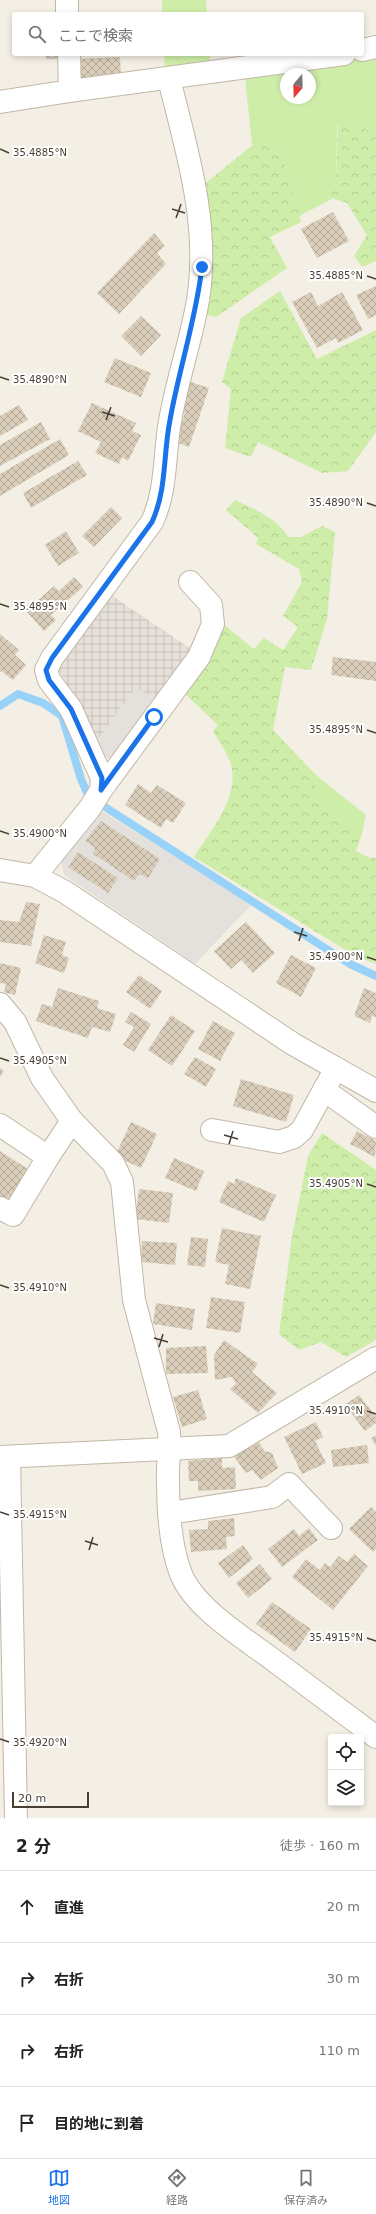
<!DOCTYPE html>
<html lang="ja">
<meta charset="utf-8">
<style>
body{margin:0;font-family:"DejaVu Sans","Noto Sans JP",sans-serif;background:#f2f2f2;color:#222}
.controls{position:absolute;right:12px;bottom:12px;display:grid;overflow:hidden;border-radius:4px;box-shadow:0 2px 6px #0003}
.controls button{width:36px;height:36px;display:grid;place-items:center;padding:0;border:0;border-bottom:1px solid #e0e0e0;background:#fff;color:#222;font:20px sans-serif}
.compass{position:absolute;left:280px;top:68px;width:36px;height:36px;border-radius:50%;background:#fff;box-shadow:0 2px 6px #0003;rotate:199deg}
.scale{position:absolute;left:12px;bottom:10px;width:77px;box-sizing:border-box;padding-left:4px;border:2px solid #473f33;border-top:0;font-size:11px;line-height:14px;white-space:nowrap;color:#473f33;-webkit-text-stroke:3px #fff;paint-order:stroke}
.stop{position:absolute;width:12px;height:12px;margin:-9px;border:3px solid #1a73e8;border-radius:50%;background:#fff}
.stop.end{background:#1a73e8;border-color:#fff;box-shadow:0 1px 4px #0008}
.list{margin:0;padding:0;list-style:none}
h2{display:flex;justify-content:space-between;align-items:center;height:52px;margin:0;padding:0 16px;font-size:17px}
h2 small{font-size:13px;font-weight:400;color:#767676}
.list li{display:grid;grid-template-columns:26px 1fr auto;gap:12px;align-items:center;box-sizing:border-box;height:72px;padding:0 16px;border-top:1px solid #e0e0e0}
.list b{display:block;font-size:15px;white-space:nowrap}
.list em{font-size:13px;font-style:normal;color:#767676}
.icon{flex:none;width:22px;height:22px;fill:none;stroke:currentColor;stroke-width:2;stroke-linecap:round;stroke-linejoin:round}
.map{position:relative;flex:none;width:376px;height:1818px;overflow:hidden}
.search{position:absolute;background:#fff;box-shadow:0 2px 6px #0003;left:12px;right:12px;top:12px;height:44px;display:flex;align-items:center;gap:10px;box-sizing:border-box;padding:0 14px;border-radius:4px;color:#767676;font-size:15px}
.sheet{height:340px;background:#fff}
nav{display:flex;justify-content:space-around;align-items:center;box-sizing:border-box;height:56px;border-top:1px solid #e0e0e0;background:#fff;font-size:11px;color:#767676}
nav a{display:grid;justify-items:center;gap:2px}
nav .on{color:#1a73e8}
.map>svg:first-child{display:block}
.industrial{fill:url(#industrial-grid)}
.green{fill:#ceeda8;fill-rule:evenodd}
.forest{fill:url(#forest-crowns)}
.parking{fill:#e4e1dd}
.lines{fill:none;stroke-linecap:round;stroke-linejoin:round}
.stream{stroke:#99d2f8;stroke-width:8}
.building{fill:url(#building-cross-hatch)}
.minor-casing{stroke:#c1b7a6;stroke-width:24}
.minor{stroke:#fff;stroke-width:22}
.route{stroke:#1a73e8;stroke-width:5}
.ticks{fill:none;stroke:#473f33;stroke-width:1.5}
.ticks-label{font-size:10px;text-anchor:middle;fill:#473f33;stroke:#fff;stroke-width:4;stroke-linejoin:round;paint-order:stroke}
</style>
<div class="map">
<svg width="376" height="1818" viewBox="0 0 376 1818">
<defs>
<pattern id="industrial-grid" width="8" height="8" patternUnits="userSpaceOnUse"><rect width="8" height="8" fill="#e6e0d9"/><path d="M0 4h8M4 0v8" fill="none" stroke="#c7c1bb"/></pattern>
<pattern id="forest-crowns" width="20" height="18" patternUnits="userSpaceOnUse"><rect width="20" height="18" fill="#ceeda8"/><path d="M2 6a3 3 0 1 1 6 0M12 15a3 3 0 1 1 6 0" fill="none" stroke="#b2cc91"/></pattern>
<pattern id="building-cross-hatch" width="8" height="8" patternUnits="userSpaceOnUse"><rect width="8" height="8" fill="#dacebb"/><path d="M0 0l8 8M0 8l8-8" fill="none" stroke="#b3a999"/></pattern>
</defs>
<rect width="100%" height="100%" fill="#f4efe4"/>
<polygon class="industrial" points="108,593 194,651 155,699 136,687 97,741 57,667"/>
<g class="green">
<polygon points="162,0 206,0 207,14 162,14"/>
<path d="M376 52V135L356 124 337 125 336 181 328 197 332 199 299 216 280 147 254 144 252 145 245 77ZM286 74H310V98H286Z"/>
<polygon points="164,54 210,54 210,66 165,71"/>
<polygon points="317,776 366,815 362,834 315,799"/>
</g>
<g class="forest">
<polygon points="338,120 356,124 376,135 376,261 362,267 354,256 367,235 347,203 328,197 325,186 336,181"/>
<polygon points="271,141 280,147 301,222 270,237 287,268 216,317 207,315 201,310 203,185 254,144"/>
<polygon points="280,291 317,359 376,330 376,432 348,471 322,473 258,442 251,457 225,448 231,389 222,382 241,318"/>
<path d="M235 500C254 509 278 519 288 537H301L322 526 335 532 327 619 311 670 285 667 273 730 317 776 315 799 362 834 356 851 370 858H376V964L352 954 194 857C210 831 237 802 232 769 230 756 219 742 213 731L218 725 183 692 223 624 254 649 264 638 283 650 298 627 283 616 302 582 299 569 256 544 258 538 226 510Z"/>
<polygon points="322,1133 376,1170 376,1340 346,1357 321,1342 299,1350 279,1334 292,1236 308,1156"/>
</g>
<g class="parking">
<polygon points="136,687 155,699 113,760 101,755 97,741"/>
<polygon points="100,810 252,904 195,964 64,875 61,861"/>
</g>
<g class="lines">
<g class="stream">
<polyline points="0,706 18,694 43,703 62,716 81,779 88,795"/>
<polyline points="105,807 350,964 376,976"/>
</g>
</g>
<g class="building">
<rect x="46" y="54" width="13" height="5"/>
<polygon points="120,57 121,77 78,79 77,59"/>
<polygon points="333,212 349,241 317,258 301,229"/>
<polygon points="154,233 165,246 157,253 166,264 119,314 97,293"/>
<polygon points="376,286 376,315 368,319 356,295"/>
<polygon points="311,292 318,306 342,292 363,330 338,343 336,338 317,348 292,302"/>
<polygon points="141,316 161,335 141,356 121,336"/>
<polygon points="115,358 151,373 141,397 104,382"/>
<polygon points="188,381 209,388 189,447 175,442 185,413 178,410"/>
<polygon points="92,403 136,423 132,431 141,435 128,461 122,457 119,464 95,453 101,442 78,431"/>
<polygon points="19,405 28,420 0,436 0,416"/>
<polygon points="41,422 50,439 0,466 0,445"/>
<polygon points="60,439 69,455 0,496 0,474"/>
<polygon points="78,461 87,475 31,508 23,493"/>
<polygon points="111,507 122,518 94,547 82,536"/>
<polygon points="66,531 79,553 58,566 45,545"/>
<polygon points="74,577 83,587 51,615 56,620 44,631 26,611 54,586 59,591"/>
<polygon points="0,634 19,650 15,655 26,665 13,680 1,671 0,672"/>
<polygon points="333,657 376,662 376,681 331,675"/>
<polygon points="138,784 151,793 157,785 186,803 173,823 166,819 161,828 125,805"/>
<polygon points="101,821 160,859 148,878 140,874 134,881 93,854 95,848 85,841"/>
<polygon points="78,852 118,878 108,893 68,867"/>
<polygon points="26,902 40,904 31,946 0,942 0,920 19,922"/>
<polygon points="246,922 275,953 253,973 241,960 231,969 214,951"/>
<polygon points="44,935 66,942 62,955 69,958 64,973 35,963"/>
<polygon points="291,955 316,968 301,997 276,983"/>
<polygon points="0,963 21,968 15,995 4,992 6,984 0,983"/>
<polygon points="139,975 162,991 150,1009 126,992"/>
<polygon points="58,988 99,1001 97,1008 116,1014 110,1032 92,1027 88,1038 36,1021 42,1004 52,1007"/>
<polygon points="364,988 376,993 376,1017 372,1016 370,1023 354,1016"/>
<polygon points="131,1012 151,1024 134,1052 123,1045 134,1027 125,1022"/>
<polygon points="171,1015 195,1031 172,1066 148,1050"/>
<polygon points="213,1021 235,1033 220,1061 198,1049"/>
<polygon points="195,1057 216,1069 206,1087 184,1074"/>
<polygon points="0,1068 4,1071 0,1077"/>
<polygon points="241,1079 294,1095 286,1122 233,1106"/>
<polygon points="131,1122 157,1134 141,1168 115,1156"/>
<polygon points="357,1131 376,1141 375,1157 350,1144"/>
<polygon points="0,1151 31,1171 11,1206 0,1199"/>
<polygon points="174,1158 204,1171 196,1191 165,1178"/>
<polygon points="236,1178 276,1195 264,1222 219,1202 228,1181 234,1184"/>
<polygon points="139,1189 173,1193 169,1223 135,1219"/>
<polygon points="222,1228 261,1236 250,1289 225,1284 229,1265 215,1262"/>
<polygon points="191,1237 208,1239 205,1267 187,1265"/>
<polygon points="142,1241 177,1243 175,1265 141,1262"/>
<polygon points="211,1297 245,1302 240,1333 206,1328"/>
<polygon points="156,1303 195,1309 192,1330 153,1324"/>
<polygon points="224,1340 258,1364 252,1372 277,1393 258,1413 230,1389 236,1384 232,1377 215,1380 214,1355"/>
<polygon points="206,1346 208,1373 166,1374 166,1348"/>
<polygon points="198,1390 207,1419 182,1427 173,1397"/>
<polygon points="359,1395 376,1417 376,1423 365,1431 345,1405"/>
<polygon points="316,1422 323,1437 315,1441 326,1463 302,1474 284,1437"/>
<polygon points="376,1435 376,1446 371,1438"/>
<polygon points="258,1442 265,1451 272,1453 278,1468 261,1480 252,1470 246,1473 233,1455"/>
<polygon points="367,1445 369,1463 333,1467 331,1450"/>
<polygon points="222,1458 222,1468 235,1467 236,1489 198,1491 198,1481 189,1481 188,1461"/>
<polygon points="371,1507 376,1512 376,1549 373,1552 349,1529"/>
<polygon points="234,1518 235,1536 226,1537 227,1549 191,1552 189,1530 208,1529 208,1521"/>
<polygon points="309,1528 318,1540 282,1567 268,1549 294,1529 299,1536"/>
<polygon points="243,1545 253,1559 229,1578 218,1563"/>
<polygon points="354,1554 368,1566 333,1610 292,1577 306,1559 320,1570 325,1563 330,1567 339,1556 347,1562"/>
<polygon points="260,1564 272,1579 248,1598 236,1583"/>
<polygon points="272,1602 311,1629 295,1652 256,1624"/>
</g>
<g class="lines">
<g class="minor-casing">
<g id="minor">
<polyline points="67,0 67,14"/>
<polyline points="362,50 376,47"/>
<polyline points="69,54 70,91"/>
<polyline points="0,102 70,91 344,54"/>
<polyline points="101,790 199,657 213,624 211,605 190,582"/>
<polyline points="0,870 35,876 65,892 293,1044 376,1091"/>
<path d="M35 876 90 808 101 790 102 778 71 709 49 680 46 670 52 658 152 522C167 490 164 455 170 421 177 380 191 341 198 300 210 224 187 152 169 79"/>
<path d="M0 1004 15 1022 42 1078 72 1121 113 1163 122 1182 134 1300 169 1432C171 1449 167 1464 168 1481 168 1511 170 1546 181 1574 195 1609 247 1640 276 1662 309 1687 343 1712 376 1737"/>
<polyline points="324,1090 376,1127"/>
<polyline points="0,1125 48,1157 72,1121"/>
<polyline points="212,1130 279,1142 294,1137 302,1130 336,1068"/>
<polyline points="0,1208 13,1215 48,1157"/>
<polyline points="0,1457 229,1446 376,1358"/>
<polyline points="9,1457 16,1818"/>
<polyline points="170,1513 272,1497 289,1484 331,1528"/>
</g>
</g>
<use href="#minor" class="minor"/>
</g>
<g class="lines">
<path class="route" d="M154 717 101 790 102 778 71 709 49 680 46 670 52 658 152 522C167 489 163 455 170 420 179 369 196 319 202 267"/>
</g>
<path class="ticks" d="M0 149 9 153M172 209 185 213M176 218 181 204M367 276 376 279M0 377 9 380M102 412 115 416M106 420 111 407M367 503 376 506M0 604 9 607M367 730 376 733M0 831 9 834M294 932 307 936M299 941 303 928M367 957 376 960M0 1058 9 1061M224 1135 238 1139M229 1144 233 1131M367 1184 376 1187M0 1285 9 1288M154 1338 168 1342M159 1347 163 1334M367 1411 376 1414M0 1512 9 1515M85 1541 98 1545M89 1550 93 1537M367 1638 376 1641M0 1739 9 1742"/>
<g class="ticks-label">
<text x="40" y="156">35.4885°N</text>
<text x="336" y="279">35.4885°N</text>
<text x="40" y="383">35.4890°N</text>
<text x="336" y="506">35.4890°N</text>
<text x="40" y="610">35.4895°N</text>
<text x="336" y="733">35.4895°N</text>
<text x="40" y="837">35.4900°N</text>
<text x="336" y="960">35.4900°N</text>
<text x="40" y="1064">35.4905°N</text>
<text x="336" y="1187">35.4905°N</text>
<text x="40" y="1291">35.4910°N</text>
<text x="336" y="1414">35.4910°N</text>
<text x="40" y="1518">35.4915°N</text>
<text x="336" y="1641">35.4915°N</text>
<text x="40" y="1746">35.4920°N</text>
</g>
</svg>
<div class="controls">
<button><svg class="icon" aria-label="locate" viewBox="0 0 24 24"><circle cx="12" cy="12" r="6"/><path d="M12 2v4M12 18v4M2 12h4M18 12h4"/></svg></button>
<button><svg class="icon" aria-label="layers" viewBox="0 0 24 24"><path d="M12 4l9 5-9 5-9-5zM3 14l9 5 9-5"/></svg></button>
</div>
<svg class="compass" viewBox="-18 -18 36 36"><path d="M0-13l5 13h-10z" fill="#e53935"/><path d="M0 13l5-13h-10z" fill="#767676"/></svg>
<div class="scale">20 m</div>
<div class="stop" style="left:154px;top:717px"></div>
<div class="stop end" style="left:202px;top:267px"></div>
<div class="search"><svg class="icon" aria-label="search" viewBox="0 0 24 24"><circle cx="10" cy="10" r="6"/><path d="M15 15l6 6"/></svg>ここで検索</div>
</div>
<section class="sheet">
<h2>2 分<small>徒歩 · 160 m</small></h2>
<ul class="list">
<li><svg class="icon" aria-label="ahead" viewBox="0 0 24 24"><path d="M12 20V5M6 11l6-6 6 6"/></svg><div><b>直進</b></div><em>20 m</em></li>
<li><svg class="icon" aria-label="right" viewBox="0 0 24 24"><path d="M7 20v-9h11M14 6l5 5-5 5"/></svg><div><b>右折</b></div><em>30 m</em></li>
<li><svg class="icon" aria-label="right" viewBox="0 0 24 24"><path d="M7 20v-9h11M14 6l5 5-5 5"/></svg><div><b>右折</b></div><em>110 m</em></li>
<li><svg class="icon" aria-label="arrive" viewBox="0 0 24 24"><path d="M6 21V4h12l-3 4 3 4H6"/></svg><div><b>目的地に到着</b></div></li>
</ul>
</section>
<nav>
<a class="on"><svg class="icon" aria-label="map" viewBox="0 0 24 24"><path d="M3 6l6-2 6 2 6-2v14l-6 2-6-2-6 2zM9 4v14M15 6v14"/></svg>地図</a>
<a><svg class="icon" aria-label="directions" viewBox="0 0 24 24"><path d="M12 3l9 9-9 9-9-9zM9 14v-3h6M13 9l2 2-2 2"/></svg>経路</a>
<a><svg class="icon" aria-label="saved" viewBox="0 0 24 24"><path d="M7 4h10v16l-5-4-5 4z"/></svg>保存済み</a>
</nav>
